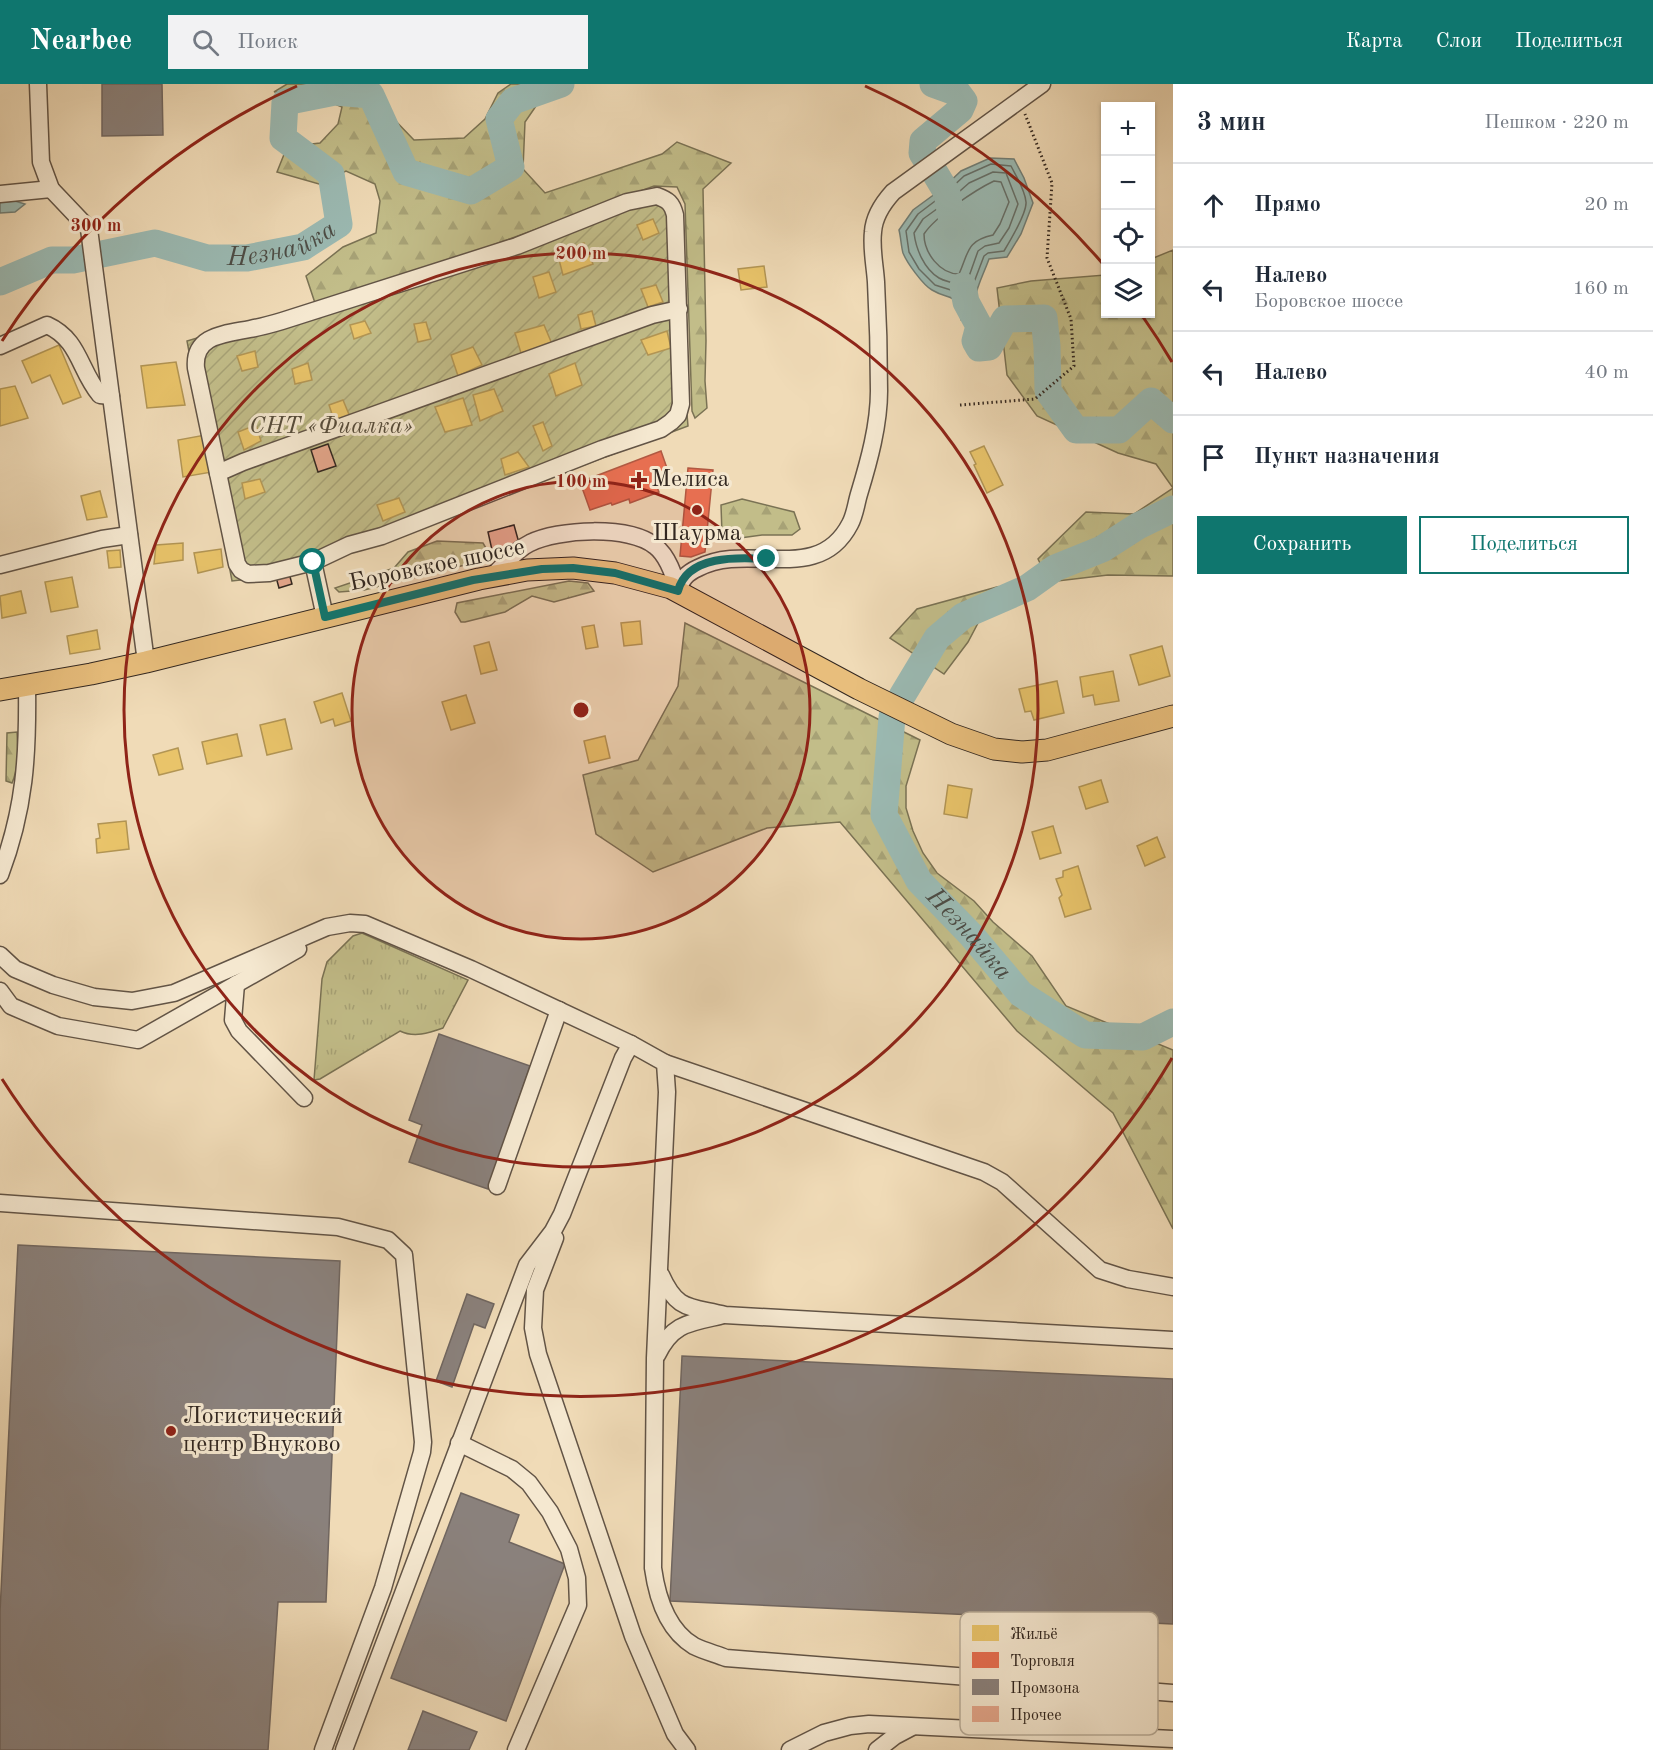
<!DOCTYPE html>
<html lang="ru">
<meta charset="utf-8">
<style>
body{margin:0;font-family:"Old Standard TT",serif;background:#f2f2f3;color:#1f2937}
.controls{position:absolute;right:18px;top:18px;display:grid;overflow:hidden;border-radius:0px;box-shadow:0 2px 4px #0004}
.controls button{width:54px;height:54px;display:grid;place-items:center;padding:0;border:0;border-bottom:2px solid #e0e1e3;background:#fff;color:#1f2937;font:30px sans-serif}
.stop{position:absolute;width:18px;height:18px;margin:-14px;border:4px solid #0f766e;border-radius:50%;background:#fff}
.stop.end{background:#0f766e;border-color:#fff;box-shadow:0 2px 6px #0008}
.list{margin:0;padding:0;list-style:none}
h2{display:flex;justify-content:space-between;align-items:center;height:78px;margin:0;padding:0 24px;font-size:26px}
h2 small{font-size:20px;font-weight:400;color:#747a83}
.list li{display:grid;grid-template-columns:39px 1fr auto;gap:18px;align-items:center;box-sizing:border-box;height:84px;padding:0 24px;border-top:2px solid #e0e1e3}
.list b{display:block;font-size:22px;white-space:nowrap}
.list p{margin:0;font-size:20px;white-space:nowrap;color:#747a83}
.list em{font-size:20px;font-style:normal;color:#747a83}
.actions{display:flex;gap:12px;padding:18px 24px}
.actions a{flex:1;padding:14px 0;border:2px solid #0f766e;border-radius:0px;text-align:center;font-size:21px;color:#0f766e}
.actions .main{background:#0f766e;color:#fff}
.icon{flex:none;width:33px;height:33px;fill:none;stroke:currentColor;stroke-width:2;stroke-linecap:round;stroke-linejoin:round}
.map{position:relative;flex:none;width:1173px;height:1666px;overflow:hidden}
header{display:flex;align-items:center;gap:36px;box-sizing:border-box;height:84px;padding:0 30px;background:#0f766e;color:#fff}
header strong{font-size:28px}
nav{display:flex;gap:33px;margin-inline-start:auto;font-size:21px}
.search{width:420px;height:54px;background:#f2f2f3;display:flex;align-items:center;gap:15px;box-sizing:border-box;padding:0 21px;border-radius:0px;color:#747a83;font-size:22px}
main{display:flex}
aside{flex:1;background:#fff}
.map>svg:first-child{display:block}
.grass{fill:url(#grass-tufts);stroke:#7a7254;stroke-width:1.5}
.forest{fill:url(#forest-firs);stroke:#7a7254;stroke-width:1.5}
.garden{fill:url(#garden-furrows);stroke:#7a7254;stroke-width:1.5}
.water{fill:#9bbab3;stroke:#717f78;stroke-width:1.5}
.homes{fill:#e9c46a;stroke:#b29554;stroke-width:1.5}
.shops{fill:#e76f51;stroke:#b15942;stroke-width:1.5}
.industry{fill:#8a817c;stroke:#706660;stroke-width:1.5}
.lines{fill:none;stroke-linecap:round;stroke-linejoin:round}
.shore{stroke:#66706a;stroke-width:1.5}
.stream{stroke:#717f78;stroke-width:4.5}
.river{stroke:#9bbab3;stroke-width:27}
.building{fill:#e5a78c;stroke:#322720;stroke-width:1.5}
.minor-casing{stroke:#625446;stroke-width:19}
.major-casing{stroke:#322720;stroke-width:23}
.path{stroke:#322720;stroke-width:3;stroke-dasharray:1.5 3;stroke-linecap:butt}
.minor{stroke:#f5e8d0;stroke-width:16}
.major{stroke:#e8be7c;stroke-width:21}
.route{stroke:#0f766e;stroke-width:8}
.ring{fill:none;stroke:#8f2418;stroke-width:3}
.poi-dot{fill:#8f2418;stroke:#f5e8d0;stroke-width:2}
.labels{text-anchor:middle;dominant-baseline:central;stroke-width:6;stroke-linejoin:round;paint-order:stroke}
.park-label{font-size:24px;font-style:italic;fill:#564c3a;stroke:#f5e8d0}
.poi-label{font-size:24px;fill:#322720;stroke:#f5e8d0;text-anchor:start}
.street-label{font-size:24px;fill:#322720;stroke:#f5e8d0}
.water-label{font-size:26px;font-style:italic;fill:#4c4c45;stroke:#f5e8d0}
.key{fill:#f5e8d0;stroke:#baae9b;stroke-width:1.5}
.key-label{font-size:16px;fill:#322720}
.centre{fill:#8f2418;stroke:#f5e8d0;stroke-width:3}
.ring-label{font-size:18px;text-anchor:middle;font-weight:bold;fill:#8f2418;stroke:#f5e8d0;stroke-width:6;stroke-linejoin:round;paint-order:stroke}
</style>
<header>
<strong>Nearbee</strong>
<div class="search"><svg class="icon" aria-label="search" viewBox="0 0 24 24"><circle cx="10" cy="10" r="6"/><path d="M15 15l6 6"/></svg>Поиск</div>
<nav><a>Карта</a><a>Слои</a><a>Поделиться</a></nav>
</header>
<main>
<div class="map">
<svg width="1173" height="1666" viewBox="0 0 1173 1666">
<defs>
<pattern id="grass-tufts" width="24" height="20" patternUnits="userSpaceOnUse" patternTransform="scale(1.5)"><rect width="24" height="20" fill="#c2bd89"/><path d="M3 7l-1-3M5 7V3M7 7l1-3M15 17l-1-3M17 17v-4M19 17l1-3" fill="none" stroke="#a7a276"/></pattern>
<pattern id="forest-firs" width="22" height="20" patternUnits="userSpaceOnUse" patternTransform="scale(1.5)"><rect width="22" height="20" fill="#c2bd89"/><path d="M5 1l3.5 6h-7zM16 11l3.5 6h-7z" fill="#a7a276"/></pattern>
<pattern id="garden-furrows" width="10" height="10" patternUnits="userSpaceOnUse" patternTransform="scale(1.5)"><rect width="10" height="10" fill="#c2bd89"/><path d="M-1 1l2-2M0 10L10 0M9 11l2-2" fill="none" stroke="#a7a276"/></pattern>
</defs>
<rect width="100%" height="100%" fill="#f0dbb7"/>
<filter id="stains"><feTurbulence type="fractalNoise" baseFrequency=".00333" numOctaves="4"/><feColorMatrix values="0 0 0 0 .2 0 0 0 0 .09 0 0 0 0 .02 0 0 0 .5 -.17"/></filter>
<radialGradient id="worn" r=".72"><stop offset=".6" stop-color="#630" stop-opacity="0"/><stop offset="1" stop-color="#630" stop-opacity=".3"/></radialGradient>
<path class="grass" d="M362 849 468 896 443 944C429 949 414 954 400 947L320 995 314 996 322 895 327 878 353 852Z"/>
<g class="forest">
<polygon points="287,0 370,0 388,29 414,56 464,54 485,35 498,9 511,0 561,0 536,22 525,38 523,85 545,109 662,70 677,58 731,79 703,105 706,257 705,297 707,324 695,334 692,327 685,120 677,103 654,102 430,184 315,219 306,192 343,163 376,149 380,117 375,100 346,87 319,100 277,88 287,63 320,59 338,40 342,23 302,6 274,8"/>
<polygon points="1173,166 1173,492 1108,491 1049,498 1038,475 1086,428 1134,430 1173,404 1156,380 1118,369 1037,332 1007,291 997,204 1031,197 1105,191 1106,230 1150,230 1151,175"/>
<polygon points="742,415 794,428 800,445 792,451 762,451 740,454 722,450 721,421"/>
<polygon points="437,457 483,459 490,471 485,476 364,506 339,508 335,504 394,484 408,468"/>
<polygon points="569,497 588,499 594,507 554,518 532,512 505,528 465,538 461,538 455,528 457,519"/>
<polygon points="997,503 968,558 944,590 890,554 917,525"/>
<polygon points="685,539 920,656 906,702 906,724 913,747 923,769 937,789 974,817 993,838 1032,872 1066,922 1173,966 1173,1145 1113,1029 1017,947 840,738 767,744 653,788 596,750 583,691 638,676 678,602"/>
<path d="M17 648C18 665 19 683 12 699L6 697 7 649Z"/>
</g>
<polygon class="garden" points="654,117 665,121 670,132 688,342 325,478 259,494 232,497 187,257"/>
<g class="water">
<path d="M990 74 1014 75 1024 94 1033 119 1021 150 1007 173 989 175C980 200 968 215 979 242L961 236C956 206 952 218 932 206 923 201 907 179 903 169 901 162 901 154 899 146L913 126 943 104 961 87Z"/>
<polygon points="15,117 25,120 15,128 0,129 0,118"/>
</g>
<g class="homes">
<polygon points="653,135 659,149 643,156 637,141"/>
<polygon points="584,159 593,180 563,191 557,168"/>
<polygon points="764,182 767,203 741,206 738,185"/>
<polygon points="549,188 556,208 539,214 533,193"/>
<polygon points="656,201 663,218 648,223 641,205"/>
<polygon points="592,227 596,242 581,245 578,231"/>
<polygon points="365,237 371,249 354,255 350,241"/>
<polygon points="426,238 431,255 418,258 414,240"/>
<polygon points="544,241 552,260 521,269 515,249"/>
<polygon points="667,247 671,264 648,271 641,256"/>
<polygon points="59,261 81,313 63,320 50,291 32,299 22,277"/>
<polygon points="473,263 482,281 458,292 451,271"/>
<polygon points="255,267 258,283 242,287 237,272"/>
<polygon points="176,278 185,321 147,324 141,282"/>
<polygon points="308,279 312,296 295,300 292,285"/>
<polygon points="575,279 582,301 556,312 549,290"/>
<polygon points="15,302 28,334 0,342 0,305"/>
<polygon points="494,305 503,327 480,337 473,311"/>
<polygon points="463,314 472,341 445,348 435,323"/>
<polygon points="343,316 350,333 334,336 329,321"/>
<polygon points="543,338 552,362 543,367 533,342"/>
<polygon points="256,341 261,357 244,366 238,348"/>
<polygon points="205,351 212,388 183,393 178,356"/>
<polygon points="984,362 1003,401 987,409 974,381 976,380 970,368"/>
<polygon points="518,368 529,383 505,391 501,375"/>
<polygon points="260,395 265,408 245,415 242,399"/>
<polygon points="100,407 107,433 87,436 81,412"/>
<polygon points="399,414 405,428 383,437 377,421"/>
<polygon points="183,459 183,476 154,480 156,461"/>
<polygon points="221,465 223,483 198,489 194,469"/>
<polygon points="120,466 121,483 109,484 107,467"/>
<polygon points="72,493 78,523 51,528 45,498"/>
<polygon points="21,507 26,529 2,534 0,512"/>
<polygon points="640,537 642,560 624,562 621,539"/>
<polygon points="594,541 598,563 586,565 582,543"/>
<polygon points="97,546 100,565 70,570 67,552"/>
<polygon points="489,558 497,586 481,590 474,562"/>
<polygon points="1162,562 1170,592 1139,601 1130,571"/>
<polygon points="1113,587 1119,617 1095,621 1093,611 1083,613 1080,593"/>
<polygon points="1057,597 1064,629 1034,636 1031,627 1025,628 1019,605"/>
<polygon points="342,609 351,637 335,642 333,635 321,639 314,618"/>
<polygon points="466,611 475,639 451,646 442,618"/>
<polygon points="285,635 292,665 267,671 260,641"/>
<polygon points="237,650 242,672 207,680 202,658"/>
<polygon points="605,652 610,674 589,679 584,657"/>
<polygon points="178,664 183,685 159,691 153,671"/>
<polygon points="1101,696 1108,718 1086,725 1079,703"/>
<polygon points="948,701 972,705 967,734 944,730"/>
<polygon points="126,737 129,765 97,769 96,755 100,754 98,740"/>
<polygon points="1053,742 1061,769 1040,775 1032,748"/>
<polygon points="1157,753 1165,773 1145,782 1137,762"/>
<polygon points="1078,782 1091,825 1065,833 1059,814 1062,811 1056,795 1063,793 1063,787"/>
</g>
<g class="shops">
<polygon points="661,367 668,387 653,393 659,408 630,419 629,415 612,421 611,419 590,426 580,398"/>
<polygon points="688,384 713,386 705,468 691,473 680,472"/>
</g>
<g class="industry">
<polygon points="102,0 162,0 163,51 102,52"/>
<polygon points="439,950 530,982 488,1105 409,1078 422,1041 409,1036"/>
<polygon points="18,1161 340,1177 326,1518 278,1518 268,1666 0,1666 0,1528"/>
<polygon points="467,1210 494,1220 485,1244 474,1240 452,1303 436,1297"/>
<polygon points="682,1272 1173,1295 1173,1540 670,1517"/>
<polygon points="461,1409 519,1431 509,1458 565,1480 506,1637 391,1594"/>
<polygon points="423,1627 477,1648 469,1666 408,1666"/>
</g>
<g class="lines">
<g class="shore">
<path d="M991 80 1011 82C1016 92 1025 106 1026 118 1027 128 1010 157 1004 167L988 169 984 172 968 214 965 216 954 207 935 201 919 185 909 168 906 147 918 130 947 108 964 92Z"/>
<path d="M993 88 1006 89 1018 120 1009 144 999 159 985 162 978 167 967 198 964 202 961 203C954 198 946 198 939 194 924 185 916 165 914 149L923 135 952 114 969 99Z"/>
<path d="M994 97 1001 98 1009 118 1000 140 993 151C966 157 969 168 959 190 940 190 924 169 924 150 935 133 975 106 994 97Z"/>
</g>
<polyline class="stream" points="1169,332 1173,327"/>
<g class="river">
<polyline points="927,77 922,69 923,57 960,26 964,17 958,9 933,0"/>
<polyline points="935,89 947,109 952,138"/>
<path id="s1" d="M0 198 52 176H73L155 159 207 174H247L303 163 339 140 331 90 283 54 285 18 335 8 371 11 406 88 471 107 511 83 499 35 513 17 561 0"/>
<polyline points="963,202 966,218 979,242 975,257 979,264 989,263 1005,235 1044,234 1047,262 1048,307 1076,346 1119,346 1151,317 1173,336"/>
<polyline points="902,612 937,554 963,532 1027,504 1055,484 1102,465 1138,442 1173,425"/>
<path id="s2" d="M892 633 884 731 919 797 972 852 1021 910 1085 951 1143 953 1173 938"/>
</g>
</g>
<g class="building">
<polygon points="328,360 336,382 318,388 311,366"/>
<polygon points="514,441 519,459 492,466 488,448"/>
<polygon points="289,489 292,500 279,504 276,493"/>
</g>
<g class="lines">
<g class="minor-casing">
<g id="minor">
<polyline points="38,0 41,78 51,105 89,145 146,578"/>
<polyline points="0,110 51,105"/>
<path d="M657 112C668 116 672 119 675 131L681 320 678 331 671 338 661 345 602 365 382 452 349 461 313 478 269 489 248 490 241 486 237 480 196 284C193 251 225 250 250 245 261 243 272 240 282 237L517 162 627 118Z"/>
<path d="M0 262 47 241C80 256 79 286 100 311L111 312"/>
<polyline points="218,389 243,378 652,231 679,225"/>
<polyline points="313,478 325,533"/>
<polyline points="0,481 102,455 129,451"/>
<path d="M492 492C504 482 515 466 530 459 558 445 629 441 655 462 668 472 674 491 678 507"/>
<path d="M678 507C681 495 687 489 698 484 749 457 818 502 850 440 855 431 856 420 859 410 869 377 879 341 879 307 879 271 878 234 876 198 875 182 871 164 873 148 874 132 883 119 893 108L1042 0"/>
<path d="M0 791C25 725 28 671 27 602"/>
<polyline points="0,871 15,885 53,901 94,913 132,917 174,909 327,843 350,839 365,840 471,885 631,960 623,974 562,1130 553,1147 527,1181 344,1666"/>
<polyline points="236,900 233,936 239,947 304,1014"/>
<polyline points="0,907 11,922 58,942 138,956 298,865"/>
<path d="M631 960 665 979 667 1008 655 1274 653 1484C657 1513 667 1546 694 1562 704 1567 716 1570 726 1574L1173 1609"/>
<polyline points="665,979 984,1088 1002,1098 1100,1186 1128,1195 1173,1203"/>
<polyline points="497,1102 559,926"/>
<polyline points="0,1119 338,1143 388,1156 404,1171 423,1358 422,1368 383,1504 323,1666"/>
<polyline points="555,1154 535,1206 533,1244 538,1270 633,1552 675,1650 687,1666"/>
<path d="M661 1191C677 1227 689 1222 725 1231L1173 1256"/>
<path d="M657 1271C672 1240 688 1239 720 1232"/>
<polyline points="459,1359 512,1385 529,1399 550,1428 569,1465 577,1494 578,1521 516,1666"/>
<polyline points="790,1666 824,1649 850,1642 869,1640 1173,1655"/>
<polyline points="877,1666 895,1652 912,1643"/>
</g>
</g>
<g class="major-casing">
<polyline id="major" points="0,606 91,590 146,578 479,495 527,486 573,484 615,489 671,504 859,605 951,650 994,665 1022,668 1047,666 1173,632"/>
</g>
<polyline class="path" points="960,321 1035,315 1074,282 1071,235 1047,174 1052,99 1025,30"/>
<use href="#minor" class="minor"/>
<use href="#major" class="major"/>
</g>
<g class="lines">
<path class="route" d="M313 478 325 533 473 496 542 485 573 484 615 489 678 507C687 471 738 473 767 475"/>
</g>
<circle cx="581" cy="626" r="229" fill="#8f2418" fill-opacity=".12"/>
<g class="ring">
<circle cx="581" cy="626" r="229"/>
<circle cx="581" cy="626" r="457"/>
<path d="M1172 974A686 686 0 0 1 2 995M2 257A686 686 0 0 1 297 2M865 2A686 686 0 0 1 1103 180M1143 233A686 686 0 0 1 1172 278"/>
</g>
<g class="poi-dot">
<path d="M636 387h6v6h6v6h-6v6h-6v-6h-6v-6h6z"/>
<circle cx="697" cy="426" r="6"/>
<circle cx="171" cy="1347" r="6"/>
</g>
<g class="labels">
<g class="park-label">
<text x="331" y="343">СНТ «Фиалка»</text>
</g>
<g class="poi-label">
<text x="651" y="396">Мелиса</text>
<text x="697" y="450" text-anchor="middle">Шаурма</text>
<text x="183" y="1333">Логистический<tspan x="183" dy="28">центр Внуково</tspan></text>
</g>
<g class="street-label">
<text transform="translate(437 482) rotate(-12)">Боровское шоссе</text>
</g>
<g class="water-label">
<text stroke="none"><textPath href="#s1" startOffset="292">Незнайка</textPath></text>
<text stroke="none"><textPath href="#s2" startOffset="246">Незнайка</textPath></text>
</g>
</g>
<rect x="960" y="1528" width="198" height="123" rx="9" class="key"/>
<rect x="972" y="1541" width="27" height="16" fill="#e9c46a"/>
<rect x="972" y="1568" width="27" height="16" fill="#e76f51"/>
<rect x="972" y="1595" width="27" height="16" fill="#8a817c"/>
<rect x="972" y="1622" width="27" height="16" fill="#e5a78c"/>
<g class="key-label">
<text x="1010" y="1555">Жильё</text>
<text x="1010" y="1582">Торговля</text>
<text x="1010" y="1609">Промзона</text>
<text x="1010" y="1636">Прочее</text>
</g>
<circle cx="581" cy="626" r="9" class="centre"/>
<g class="ring-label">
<text x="96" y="147">300 m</text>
<text x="581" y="175">200 m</text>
<text x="581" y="403">100 m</text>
</g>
<rect width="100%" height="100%" filter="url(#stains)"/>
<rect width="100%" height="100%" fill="url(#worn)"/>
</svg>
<div class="controls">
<button>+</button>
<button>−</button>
<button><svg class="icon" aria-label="locate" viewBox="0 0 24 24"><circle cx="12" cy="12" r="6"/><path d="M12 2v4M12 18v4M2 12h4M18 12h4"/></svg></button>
<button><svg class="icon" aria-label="layers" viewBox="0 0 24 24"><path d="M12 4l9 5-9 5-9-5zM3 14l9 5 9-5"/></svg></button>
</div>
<div class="stop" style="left:313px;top:478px"></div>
<div class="stop end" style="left:767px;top:475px"></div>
</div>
<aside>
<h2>3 мин<small>Пешком · 220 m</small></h2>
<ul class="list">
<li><svg class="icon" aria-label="ahead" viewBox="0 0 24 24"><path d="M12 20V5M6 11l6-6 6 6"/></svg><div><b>Прямо</b></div><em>20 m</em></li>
<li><svg class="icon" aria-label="left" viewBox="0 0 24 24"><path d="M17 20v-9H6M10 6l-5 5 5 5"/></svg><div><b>Налево</b><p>Боровское шоссе</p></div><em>160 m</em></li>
<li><svg class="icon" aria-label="left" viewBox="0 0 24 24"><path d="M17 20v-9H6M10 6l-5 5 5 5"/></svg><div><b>Налево</b></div><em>40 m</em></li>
<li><svg class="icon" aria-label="arrive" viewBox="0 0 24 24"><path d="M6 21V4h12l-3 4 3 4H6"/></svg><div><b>Пункт назначения</b></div></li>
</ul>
<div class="actions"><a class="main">Сохранить</a><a>Поделиться</a></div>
</aside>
</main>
